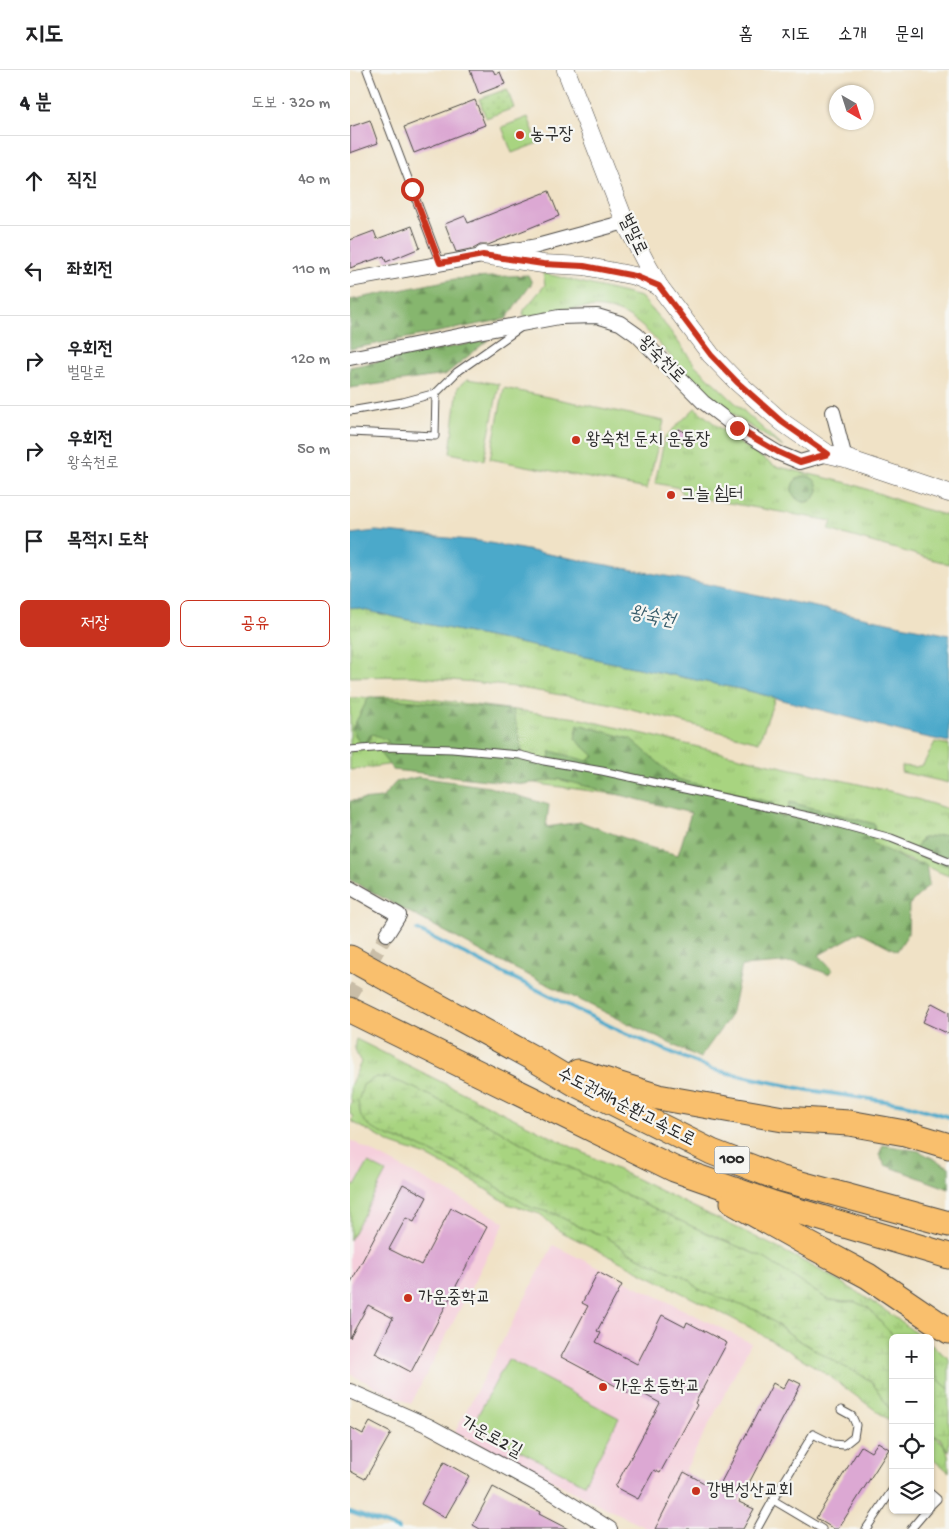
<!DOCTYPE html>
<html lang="ko">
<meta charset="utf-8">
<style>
body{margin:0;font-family:"Gochi Hand","Poor Story",sans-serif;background:#f2f2f2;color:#202124}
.controls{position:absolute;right:15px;bottom:15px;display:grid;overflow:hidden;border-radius:8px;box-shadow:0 1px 4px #0004}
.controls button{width:45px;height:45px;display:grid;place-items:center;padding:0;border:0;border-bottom:1px solid #e0e0e0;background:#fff;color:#202124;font:25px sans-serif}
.compass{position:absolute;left:479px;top:15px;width:45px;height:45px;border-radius:50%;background:#fff;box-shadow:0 1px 4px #0004;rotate:141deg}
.stop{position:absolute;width:15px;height:15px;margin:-11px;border:4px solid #c8321e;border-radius:50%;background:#fff}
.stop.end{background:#c8321e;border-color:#fff;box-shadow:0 1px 5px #0008}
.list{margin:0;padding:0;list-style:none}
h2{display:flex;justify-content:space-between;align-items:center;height:65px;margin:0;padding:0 20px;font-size:21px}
h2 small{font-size:16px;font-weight:400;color:#757577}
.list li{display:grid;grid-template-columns:32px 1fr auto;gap:15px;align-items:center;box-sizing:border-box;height:90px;padding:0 20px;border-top:1px solid #e0e0e0}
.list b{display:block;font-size:19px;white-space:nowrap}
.list p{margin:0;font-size:16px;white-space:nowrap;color:#757577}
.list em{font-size:16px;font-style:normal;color:#757577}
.actions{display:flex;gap:10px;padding:15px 20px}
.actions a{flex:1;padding:11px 0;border:1px solid #c8321e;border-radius:8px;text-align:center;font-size:18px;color:#c8321e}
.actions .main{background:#c8321e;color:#fff}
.icon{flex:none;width:28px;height:28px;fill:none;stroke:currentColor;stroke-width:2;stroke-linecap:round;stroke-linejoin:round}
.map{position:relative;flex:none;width:599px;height:1459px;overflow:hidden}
header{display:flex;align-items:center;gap:30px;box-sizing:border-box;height:70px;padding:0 25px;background:#fff;border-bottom:1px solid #e0e0e0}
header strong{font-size:24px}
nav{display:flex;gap:28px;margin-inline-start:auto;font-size:18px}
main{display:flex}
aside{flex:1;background:#fff}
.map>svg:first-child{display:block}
.built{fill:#f5cfdc}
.grass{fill:url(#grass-tufts);stroke:#6a8056}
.forest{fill:url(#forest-firs);stroke:#58704c}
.wetland{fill:url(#wetland-marsh);stroke:#6a8056}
.park{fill:url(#park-dots);stroke:#6a8056}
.garden{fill:#a8d480;stroke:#6a8056}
.water{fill:#4ca9ca;stroke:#3c6a7a}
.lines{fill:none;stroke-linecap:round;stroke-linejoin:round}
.stream{stroke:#4ca9ca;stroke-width:4}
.building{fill:#dca8d3}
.minor-tunnel{stroke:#c9bda7;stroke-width:14;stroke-dasharray:14 7;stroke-linecap:butt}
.service-casing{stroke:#494642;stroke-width:9}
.minor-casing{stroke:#494642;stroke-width:16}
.tertiary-casing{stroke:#494642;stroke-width:19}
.motorway-casing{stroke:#494642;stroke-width:27}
.service{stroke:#fff;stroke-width:7}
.minor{stroke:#fff;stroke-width:14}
.tertiary{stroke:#fff;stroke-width:18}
.motorway{stroke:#f9bf6d;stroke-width:25}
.route{stroke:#c8321e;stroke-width:6}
.poi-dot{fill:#c8321e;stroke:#f6f6f2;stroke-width:2}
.labels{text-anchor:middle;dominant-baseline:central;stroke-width:4.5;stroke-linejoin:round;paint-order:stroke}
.shield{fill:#f6f6f2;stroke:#686867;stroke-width:1}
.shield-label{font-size:16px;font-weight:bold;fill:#2b2b2b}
.poi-label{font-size:18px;fill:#2b2b2b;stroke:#f6f6f2;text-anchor:start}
.street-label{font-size:18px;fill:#2b2b2b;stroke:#f6f6f2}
.water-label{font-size:19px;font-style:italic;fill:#385d6b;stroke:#f6f6f2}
</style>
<header>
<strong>지도</strong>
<nav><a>홈</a><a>지도</a><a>소개</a><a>문의</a></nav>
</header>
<main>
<aside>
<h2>4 분<small>도보 · 320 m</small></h2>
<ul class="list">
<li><svg class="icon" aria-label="ahead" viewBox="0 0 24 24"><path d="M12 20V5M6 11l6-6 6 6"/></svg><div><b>직진</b></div><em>40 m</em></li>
<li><svg class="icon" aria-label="left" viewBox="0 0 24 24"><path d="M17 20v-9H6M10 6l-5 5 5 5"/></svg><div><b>좌회전</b></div><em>110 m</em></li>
<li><svg class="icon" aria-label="right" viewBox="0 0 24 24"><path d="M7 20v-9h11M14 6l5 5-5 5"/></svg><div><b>우회전</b><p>벌말로</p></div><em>120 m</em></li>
<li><svg class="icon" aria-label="right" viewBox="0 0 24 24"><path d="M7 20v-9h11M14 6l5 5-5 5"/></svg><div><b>우회전</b><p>왕숙천로</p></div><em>50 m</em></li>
<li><svg class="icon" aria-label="arrive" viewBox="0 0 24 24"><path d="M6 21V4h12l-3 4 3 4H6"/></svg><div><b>목적지 도착</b></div></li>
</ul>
<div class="actions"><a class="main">저장</a><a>공유</a></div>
</aside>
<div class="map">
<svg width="599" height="1459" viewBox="0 0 599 1459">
<defs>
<pattern id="grass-tufts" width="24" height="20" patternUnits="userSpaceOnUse" patternTransform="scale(1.25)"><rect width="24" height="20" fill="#a8d480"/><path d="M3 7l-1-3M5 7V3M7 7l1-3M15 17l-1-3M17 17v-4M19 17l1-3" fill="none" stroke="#91b66f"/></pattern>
<pattern id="forest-firs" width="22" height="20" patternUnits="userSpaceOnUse" patternTransform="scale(1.25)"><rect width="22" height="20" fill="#86b66e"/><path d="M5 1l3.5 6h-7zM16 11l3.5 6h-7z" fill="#6e945b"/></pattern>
<pattern id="wetland-marsh" width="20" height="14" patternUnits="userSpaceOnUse" patternTransform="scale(1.25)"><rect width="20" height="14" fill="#a8d480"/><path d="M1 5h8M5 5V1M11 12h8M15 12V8" fill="none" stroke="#91b66f"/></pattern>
<pattern id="park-dots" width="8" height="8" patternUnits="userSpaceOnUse" patternTransform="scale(1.25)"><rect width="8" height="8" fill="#a8d480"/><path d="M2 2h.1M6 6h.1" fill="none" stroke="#91b66f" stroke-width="1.8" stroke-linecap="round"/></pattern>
</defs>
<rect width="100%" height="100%" fill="#f6f6f2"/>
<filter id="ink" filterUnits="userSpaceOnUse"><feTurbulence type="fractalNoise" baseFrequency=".02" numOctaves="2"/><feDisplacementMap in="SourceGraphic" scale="10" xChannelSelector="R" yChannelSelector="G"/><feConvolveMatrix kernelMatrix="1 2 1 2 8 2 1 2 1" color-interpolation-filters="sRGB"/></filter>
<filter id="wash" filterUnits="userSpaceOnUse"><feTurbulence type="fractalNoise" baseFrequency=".0096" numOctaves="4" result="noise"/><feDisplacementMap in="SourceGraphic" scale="20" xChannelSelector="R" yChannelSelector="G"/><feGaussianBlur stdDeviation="1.12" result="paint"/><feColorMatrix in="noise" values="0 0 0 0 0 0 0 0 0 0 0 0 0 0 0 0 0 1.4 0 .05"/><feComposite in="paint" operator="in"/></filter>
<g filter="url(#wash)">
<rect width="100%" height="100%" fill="#f0e2c6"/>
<g class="built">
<polygon points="0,1070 155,1152 61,1334 0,1304"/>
<polygon points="203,1175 401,1273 305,1459 298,1459 105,1362"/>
</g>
<g class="grass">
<path d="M193 203 291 227 318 258 345 295 397 344 433 377C412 363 390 351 370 335 360 327 351 318 342 309 318 288 297 251 266 241 240 232 203 242 176 247L173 245 174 240 195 215Z"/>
<polygon points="345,338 386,371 425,396 502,414 570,438 599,446 599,494 479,460 482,451 333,425 330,418 305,413 315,367"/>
<polygon points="0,537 81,555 399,621 425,628 409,672 258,633 164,617 123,612 60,606 0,607"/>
<polygon points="56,626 227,648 411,692 548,723 598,739 596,748 599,750 599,806 503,767 430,746 196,715 66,691 0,700 0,628"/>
<polygon points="585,672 599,675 599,713 551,702 552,696 565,697 573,695"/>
<path d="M6 969C109 1021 213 1073 317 1124 404 1167 496 1206 572 1268H550L543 1265 533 1255 519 1238 505 1232H492L477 1229 414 1188 341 1156 213 1094 169 1072 149 1060 64 1018 42 1009 26 1007 13 1015 40 1067 64 1074 119 1100 182 1138 203 1143 232 1158 256 1166 278 1182 319 1201 332 1205 341 1211 347 1218 408 1241 450 1271 489 1294 513 1306 522 1312 543 1344V1353L469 1299 399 1257 208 1160 190 1144 158 1134 123 1111 77 1086 42 1074 1 1051 4 1047 0 1044V1034L2 1031 0 1029V1016L11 992C6 984 3 978 6 969Z"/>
<polygon points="580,1274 599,1289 599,1319 590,1311 580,1291"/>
<path d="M580 1364C598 1373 599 1383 599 1402L580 1386Z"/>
</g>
<g class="forest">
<polygon points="178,205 182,213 156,249 0,279 0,230 105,209"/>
<polygon points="138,270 95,305 0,318 0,297"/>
<circle cx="455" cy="419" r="13"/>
<polygon points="19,627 163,640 174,690 197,695 201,681 237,691 244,686 225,669 228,654 281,669 327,709 423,733 420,744 435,747 440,732 525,754 522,773 560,792 576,794 579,815 559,835 558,864 547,881 510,862 469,885 483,900 478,904 446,892 392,896 381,945 350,988 149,891 0,810 0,731 32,728 46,712 68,707 139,717 199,735 196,757 231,752 302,778 328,785 341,743 208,709 175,714 43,700 30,683 45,685 37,670 22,664 17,675 10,674 2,659"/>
<polygon points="599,764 599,796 563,784 572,768"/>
<polygon points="533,1075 569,1081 599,1097 599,1119 535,1095 529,1085"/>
</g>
<g class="wetland">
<polygon points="26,1007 42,1009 64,1018 149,1060 169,1072 213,1094 341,1156 414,1188 477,1229 492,1232 505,1232 519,1238 533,1255 543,1265 550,1268 543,1268 543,1344 522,1312 513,1306 489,1294 450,1271 408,1241 359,1224 347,1218 341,1211 332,1205 319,1201 278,1182 256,1166 232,1158 203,1143 182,1138 119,1100 64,1074 40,1067 21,1058 11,1047 8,1032 13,1015"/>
<polygon points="580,1291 590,1311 599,1319 599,1382 590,1368 580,1364"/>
</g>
<polygon class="park" points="157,19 164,38 136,48 129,29"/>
<g class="garden">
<polygon points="178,47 188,73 162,83 152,57"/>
<polygon points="117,309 149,314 134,390 100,383 108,317"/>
<polygon points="154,318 314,351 297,419 140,389"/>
<polygon points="18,1093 36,1102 0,1170 0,1114 5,1116"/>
<polygon points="158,1289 269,1348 234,1414 122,1356"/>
</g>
<polygon class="water" points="26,461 129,471 337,510 599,565 599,672 561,664 399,621 81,555 0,537 0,464"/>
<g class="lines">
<g class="stream">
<polyline points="67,860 270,961 364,1000 458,1020 555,1034 599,1047"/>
<polyline points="0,1442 49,1459"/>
</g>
</g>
<g id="blocks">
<g class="building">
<polygon points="120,0 143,0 145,4 150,2 155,14 129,24"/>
<polygon points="125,30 135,55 64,83 54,57"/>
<polygon points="20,50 28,73 0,83 0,57"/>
<polygon points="199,121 209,146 138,175 130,175 125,178 106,182 95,154 115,146 118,153"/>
<polygon points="62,156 70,178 36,192 34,186 0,198 0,170 24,161 27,169"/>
<polygon points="329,359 338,364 333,374 324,369"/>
<polygon points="582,933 599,942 599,964 573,952"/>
<polygon points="53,1114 77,1127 64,1152 56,1148 39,1179 71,1195 101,1138 137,1157 61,1302 25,1283 43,1248 18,1235 0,1268 0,1214"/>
<polygon points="248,1202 272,1215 247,1261 251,1263 246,1272 287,1294 312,1245 335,1257 337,1252 377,1273 345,1333 347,1335 310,1403 304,1400 288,1429 265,1417 310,1333 282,1318 279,1323 211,1287 238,1236 232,1233"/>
<polygon points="439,1308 451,1314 389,1432 404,1439 393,1459 305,1459 334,1402 367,1420 423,1313 433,1319"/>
<polygon points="20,1352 41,1363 15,1409 0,1401 0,1357 13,1364"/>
<polygon points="528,1372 539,1379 488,1459 484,1459 466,1448 511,1376 521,1382"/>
<polygon points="94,1392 119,1406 95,1448 71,1434"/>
<polygon points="143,1417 190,1442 189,1444 218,1459 130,1459 123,1455"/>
</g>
</g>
</g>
<g filter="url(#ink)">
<use href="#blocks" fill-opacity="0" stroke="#494642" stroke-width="1"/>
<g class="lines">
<polyline class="minor-tunnel" points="0,928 37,864"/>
<g class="service-casing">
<g id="service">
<polyline points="17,0 90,193"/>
<polyline points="0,341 53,332 86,323 107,302 170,258"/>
<polyline points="0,362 85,366 86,323"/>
<polyline points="0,680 35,677 102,679 170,685 194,691 252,701 467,748 541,768 599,791"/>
<polyline points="580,1423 587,1429 580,1436"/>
<polyline points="407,1459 423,1430"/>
<polyline points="472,1459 423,1430 463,1364 483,1374 494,1375 504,1367 506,1355 502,1346 491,1340"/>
<polyline points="516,1459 543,1419"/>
<polyline points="561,1459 577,1440"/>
</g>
</g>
<g class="minor-casing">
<g id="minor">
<polyline points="0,210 187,176 275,152"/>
<polyline points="0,288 128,262 209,247 247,246 270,253 287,265 353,332 387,358 428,383 450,392 478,384"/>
<polyline points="483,342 495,388"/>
<polyline points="0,817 49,845 37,864"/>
<polyline points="0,1321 79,1356 205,1424 260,1459"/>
</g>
</g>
<g class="tertiary-casing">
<g id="tertiary">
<polyline points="216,0 275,152 296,193 309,216 361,285 387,312 432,352 478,384 495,388 599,423"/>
<polyline points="133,185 193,194 234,196 285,206 309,216"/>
</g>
</g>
<g class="motorway-casing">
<g id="motorway">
<polyline points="0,888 181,987 226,1014 362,1082 429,1108 599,1154"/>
<polyline points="0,940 324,1099 424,1134 599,1186"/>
<polyline points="228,1002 308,1027 433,1049 499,1053 555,1063 599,1076"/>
<polyline points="383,1132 458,1174 518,1206 599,1261"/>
</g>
</g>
<use href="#service" class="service"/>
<use href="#minor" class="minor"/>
<use href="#tertiary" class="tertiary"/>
<use href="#motorway" class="motorway"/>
</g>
</g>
<g class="lines" filter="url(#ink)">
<polyline class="route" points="62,119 90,193 133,185 193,194 234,196 285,206 309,216 361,285 387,312 432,352 478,384 450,392 428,382 387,358"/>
</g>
<g class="poi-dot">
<circle cx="170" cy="65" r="5"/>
<circle cx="226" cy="370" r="5"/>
<circle cx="321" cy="425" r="5"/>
<circle cx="58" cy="1228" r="5"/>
<circle cx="253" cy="1317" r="5"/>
<circle cx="346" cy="1421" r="5"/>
</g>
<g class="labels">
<rect class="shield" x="364.5" y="1076.5" width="35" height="27" rx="4"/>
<g class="shield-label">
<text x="382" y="1090">100</text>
</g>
<g class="poi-label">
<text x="180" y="65">농구장</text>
<text x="236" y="370">왕숙천 둔치 운동장</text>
<text x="331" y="425">그늘 쉼터</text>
<text x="68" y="1228">가운중학교</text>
<text x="263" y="1317">가운초등학교</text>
<text x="356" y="1421">강변성산교회</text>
</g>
<g class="street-label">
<text transform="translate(282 165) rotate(65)">벌말로</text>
<text transform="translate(311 290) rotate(45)">왕숙천로</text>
<text transform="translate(276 1038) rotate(27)">수도권제1순환고속도로</text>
<text transform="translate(141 1368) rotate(28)">가운로2길</text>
</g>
<g class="water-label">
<text transform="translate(302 548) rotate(11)">왕숙천</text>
</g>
</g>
</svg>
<div class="controls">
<button>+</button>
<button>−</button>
<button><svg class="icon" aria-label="locate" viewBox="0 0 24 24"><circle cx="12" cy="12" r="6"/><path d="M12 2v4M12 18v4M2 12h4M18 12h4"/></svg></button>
<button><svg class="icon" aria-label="layers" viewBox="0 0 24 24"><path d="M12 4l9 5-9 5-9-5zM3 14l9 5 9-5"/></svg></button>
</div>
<svg class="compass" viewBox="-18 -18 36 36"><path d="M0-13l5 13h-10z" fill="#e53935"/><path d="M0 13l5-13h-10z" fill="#757577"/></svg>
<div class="stop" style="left:62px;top:119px"></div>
<div class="stop end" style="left:387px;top:358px"></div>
</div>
</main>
